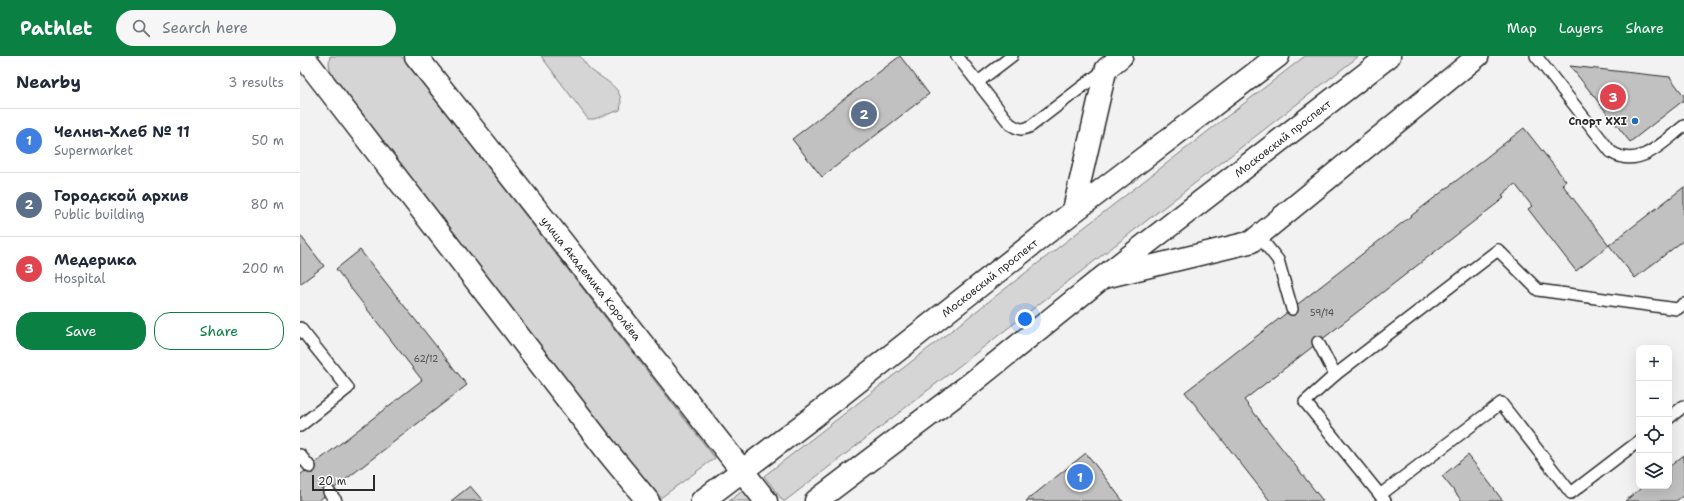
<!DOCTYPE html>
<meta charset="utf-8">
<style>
body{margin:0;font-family:"Shantell Sans",sans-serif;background:#f6f6f7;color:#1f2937}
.controls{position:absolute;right:12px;bottom:12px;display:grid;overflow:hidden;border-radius:8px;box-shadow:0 4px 16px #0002}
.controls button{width:36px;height:36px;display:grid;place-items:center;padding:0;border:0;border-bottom:1px solid #e0e1e3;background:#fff;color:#1f2937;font:20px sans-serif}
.scale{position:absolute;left:12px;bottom:10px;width:63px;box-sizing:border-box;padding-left:4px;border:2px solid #2b2b2b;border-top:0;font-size:11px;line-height:14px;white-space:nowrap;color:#2b2b2b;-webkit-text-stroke:3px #fff;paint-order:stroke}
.you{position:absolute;left:725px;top:263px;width:14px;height:14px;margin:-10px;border:3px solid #fff;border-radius:50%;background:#1a73e8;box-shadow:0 0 0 6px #1a73e833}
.badge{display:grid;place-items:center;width:26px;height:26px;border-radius:50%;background:#0b8043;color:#fff;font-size:13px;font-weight:700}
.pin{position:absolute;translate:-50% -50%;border:2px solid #fff;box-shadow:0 1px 4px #0006}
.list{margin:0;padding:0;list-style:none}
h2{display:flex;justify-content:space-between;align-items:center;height:52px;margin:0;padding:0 16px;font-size:17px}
h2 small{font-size:13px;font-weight:400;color:#747a83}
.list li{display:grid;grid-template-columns:26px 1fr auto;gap:12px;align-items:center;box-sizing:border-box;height:64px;padding:0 16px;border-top:1px solid #e0e1e3}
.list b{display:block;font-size:15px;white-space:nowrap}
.list p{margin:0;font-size:13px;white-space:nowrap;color:#747a83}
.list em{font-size:13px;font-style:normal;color:#747a83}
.actions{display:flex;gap:8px;padding:12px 16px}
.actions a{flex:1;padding:9px 0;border:1px solid #0b8043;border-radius:16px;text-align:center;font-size:14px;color:#0b8043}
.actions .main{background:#0b8043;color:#fff}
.icon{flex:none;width:22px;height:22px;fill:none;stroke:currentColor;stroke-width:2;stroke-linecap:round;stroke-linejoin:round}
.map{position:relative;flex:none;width:1384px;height:445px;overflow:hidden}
header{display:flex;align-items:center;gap:24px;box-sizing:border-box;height:56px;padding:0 20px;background:#0b8043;color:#fff}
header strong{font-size:19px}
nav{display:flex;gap:22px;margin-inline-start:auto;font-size:14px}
.search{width:280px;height:36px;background:#f6f6f7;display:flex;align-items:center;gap:10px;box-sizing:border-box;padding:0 14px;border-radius:22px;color:#747a83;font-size:15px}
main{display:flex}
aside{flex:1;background:#fff}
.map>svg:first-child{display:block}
.green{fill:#d5d5d5;stroke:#808080}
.building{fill:#c1c1c1;stroke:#2b2b2b}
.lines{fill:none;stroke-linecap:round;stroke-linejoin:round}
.lane-casing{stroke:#2b2b2b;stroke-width:14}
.street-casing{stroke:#2b2b2b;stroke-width:24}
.secondary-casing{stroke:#2b2b2b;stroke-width:25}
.lane{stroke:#fff;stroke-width:11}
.street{stroke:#fff;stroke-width:21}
.secondary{stroke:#fff;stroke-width:22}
.poi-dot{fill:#1f6fb2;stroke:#fff;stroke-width:1.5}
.labels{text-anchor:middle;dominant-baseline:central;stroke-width:3;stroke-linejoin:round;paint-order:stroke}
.number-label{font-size:9px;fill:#505050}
.poi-label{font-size:11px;font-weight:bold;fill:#2b2b2b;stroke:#fff;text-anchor:end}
.street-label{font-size:11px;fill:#2b2b2b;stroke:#fff}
</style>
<header>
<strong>Pathlet</strong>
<div class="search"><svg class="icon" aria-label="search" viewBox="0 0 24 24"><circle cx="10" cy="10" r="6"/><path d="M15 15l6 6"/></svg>Search here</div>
<nav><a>Map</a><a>Layers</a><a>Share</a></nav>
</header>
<main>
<aside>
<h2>Nearby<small>3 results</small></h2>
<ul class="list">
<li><span class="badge" style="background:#3f7fe0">1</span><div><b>Челны-Хлеб № 11</b><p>Supermarket</p></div><em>50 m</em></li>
<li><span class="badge" style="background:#5c6f8a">2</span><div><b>Городской архив</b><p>Public building</p></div><em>80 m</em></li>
<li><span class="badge" style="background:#e0444e">3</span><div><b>Медерика</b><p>Hospital</p></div><em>200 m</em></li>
</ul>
<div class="actions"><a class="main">Save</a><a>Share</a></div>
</aside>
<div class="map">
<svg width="1384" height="445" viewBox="0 0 1384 445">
<rect width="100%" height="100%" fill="#f2f2f2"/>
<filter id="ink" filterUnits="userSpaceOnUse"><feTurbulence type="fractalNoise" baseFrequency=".025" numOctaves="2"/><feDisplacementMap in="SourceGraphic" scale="8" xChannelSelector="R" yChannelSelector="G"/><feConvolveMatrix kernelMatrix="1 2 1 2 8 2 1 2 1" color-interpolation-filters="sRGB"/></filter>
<g filter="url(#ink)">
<g class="green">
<polygon points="30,0 101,0 415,402 359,443 31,19 29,7"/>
<path d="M241 0H280C283 4 286 9 290 13 304 25 326 31 320 54L294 63H288Z"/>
<polygon points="1005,0 1059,0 485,445 483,445 464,420"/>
<polygon points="444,434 452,445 429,445"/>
</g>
<g class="building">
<polygon points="600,0 629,38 522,121 492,83"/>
<polygon points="1270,10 1370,21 1384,40 1384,44 1330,86"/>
<polygon points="1224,72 1266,125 1262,128 1309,189 1384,131 1384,184 1335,222 1309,189 1276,215 1228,153 1232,150 1215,128 1202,139 1204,142 944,344 1023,445 970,445 885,336"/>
<polygon points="0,179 24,210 0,228"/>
<polygon points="60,194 167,329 18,445 0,445 0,419 122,324 36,213"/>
<polygon points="786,397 823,445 726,445"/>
<polygon points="1168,399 1182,417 1203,445 1162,445 1142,420"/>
<polygon points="1384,399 1384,439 1376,445 1325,445 1344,430 1369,430 1369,411"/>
<polygon points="170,430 183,445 151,445"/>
</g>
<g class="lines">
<g class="lane-casing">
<g id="lane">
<path d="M657 0 710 68C718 73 722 75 731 70L804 14"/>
<path d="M1236 0 1311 96C1339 114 1363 86 1384 70"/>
<polyline points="678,26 712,0"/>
<polyline points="958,179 978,204 992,253"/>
<polyline points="0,272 48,332 0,370"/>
<polyline points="1018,286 1035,319"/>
<polyline points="1369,362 1384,350"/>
<polyline points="0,399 10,411"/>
<polyline points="29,436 36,445"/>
<polyline points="1080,439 1201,347 1271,437 1339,385"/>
<polyline points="1085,445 1005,346 1035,319 1198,194 1238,234 1377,253 1384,248"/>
</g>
</g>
<g class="street-casing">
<g id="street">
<polyline points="773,156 806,13 822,0"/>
<polyline points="802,222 951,186 1178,0"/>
</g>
</g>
<g class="secondary-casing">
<g id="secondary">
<polyline points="3,0 311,400 348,445"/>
<path id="s1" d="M116 0 466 445"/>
<path id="s2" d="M402 445 508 365 773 156 978 0"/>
<path id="s3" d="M516 445 669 329 802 222 1089 0"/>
</g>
</g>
<use href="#lane" class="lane"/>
<use href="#street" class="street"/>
<use href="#secondary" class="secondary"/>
</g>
</g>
<circle class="poi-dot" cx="1335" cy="65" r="4"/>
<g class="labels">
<g class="number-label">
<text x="1022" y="257">59/14</text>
<text x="126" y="303">62/12</text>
</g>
<g class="poi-label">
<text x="1327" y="65">Спорт XXI</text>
</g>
<g class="street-label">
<text stroke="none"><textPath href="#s3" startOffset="591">Московский проспект</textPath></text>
<text stroke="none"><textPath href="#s2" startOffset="364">Московский проспект</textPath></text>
<text stroke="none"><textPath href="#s1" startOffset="283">улица Академика Королёва</textPath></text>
</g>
</g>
</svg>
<div class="controls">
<button>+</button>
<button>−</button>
<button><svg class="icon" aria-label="locate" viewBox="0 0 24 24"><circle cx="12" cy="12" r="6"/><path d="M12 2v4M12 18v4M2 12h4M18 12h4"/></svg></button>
<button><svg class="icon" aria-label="layers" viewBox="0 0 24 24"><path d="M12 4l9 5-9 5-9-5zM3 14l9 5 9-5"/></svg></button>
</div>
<div class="scale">20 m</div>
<div class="you"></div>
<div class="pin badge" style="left:780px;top:421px;background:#3f7fe0">1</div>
<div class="pin badge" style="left:564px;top:58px;background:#5c6f8a">2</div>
<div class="pin badge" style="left:1313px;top:41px;background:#e0444e">3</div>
</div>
</main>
